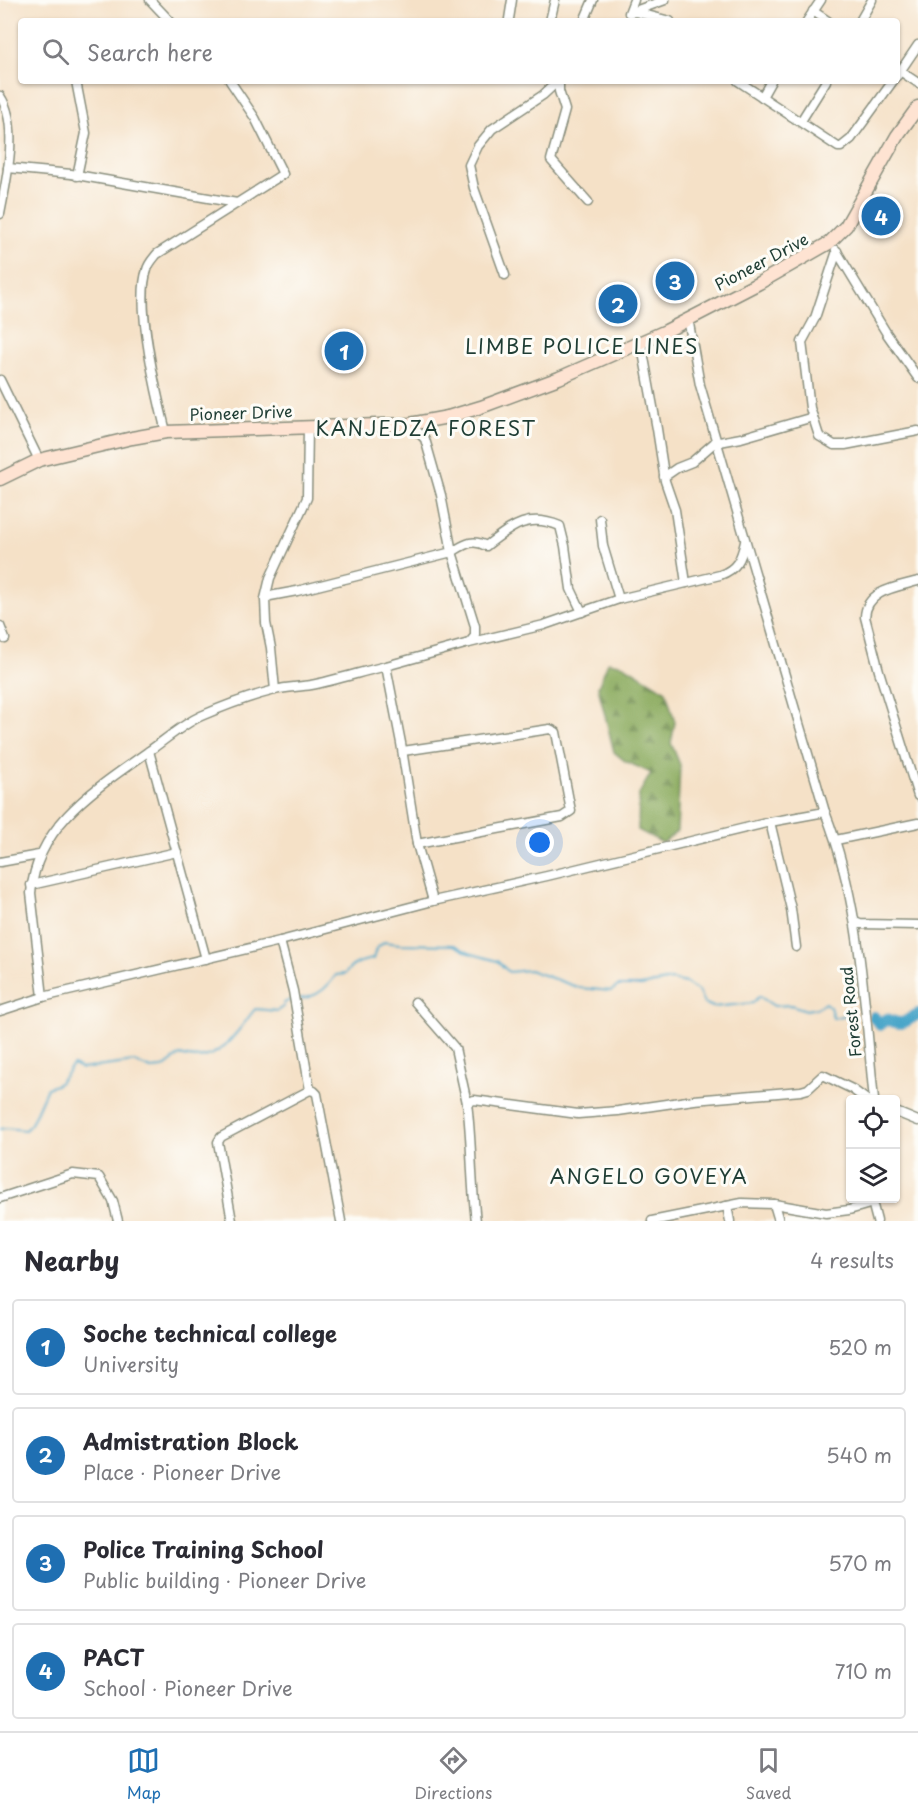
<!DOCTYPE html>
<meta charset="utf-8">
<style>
body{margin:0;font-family:"Playpen Sans",sans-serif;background:#f7f7f7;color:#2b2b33}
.controls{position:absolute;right:18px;bottom:18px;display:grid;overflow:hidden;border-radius:6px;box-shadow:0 2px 4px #0004}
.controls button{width:54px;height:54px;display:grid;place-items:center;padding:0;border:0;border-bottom:2px solid #e1e1e2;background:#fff;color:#2b2b33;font:30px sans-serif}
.you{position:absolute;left:540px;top:843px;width:21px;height:21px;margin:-15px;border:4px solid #fff;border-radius:50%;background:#1a73e8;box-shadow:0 0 0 9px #1a73e833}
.badge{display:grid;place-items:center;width:39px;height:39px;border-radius:50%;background:#1f6fb2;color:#fff;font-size:20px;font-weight:700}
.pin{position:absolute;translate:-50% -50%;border:3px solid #fff;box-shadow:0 2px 6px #0006}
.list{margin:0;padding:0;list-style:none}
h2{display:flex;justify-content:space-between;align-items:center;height:78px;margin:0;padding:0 24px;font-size:26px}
h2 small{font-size:20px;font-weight:400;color:#7c7c81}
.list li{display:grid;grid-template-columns:39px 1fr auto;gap:18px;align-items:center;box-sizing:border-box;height:96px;margin:0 12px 12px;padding:0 12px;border:2px solid #e1e1e2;border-radius:6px}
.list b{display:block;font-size:22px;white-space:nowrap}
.list p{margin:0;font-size:20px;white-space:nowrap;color:#7c7c81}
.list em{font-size:20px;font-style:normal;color:#7c7c81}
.icon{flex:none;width:33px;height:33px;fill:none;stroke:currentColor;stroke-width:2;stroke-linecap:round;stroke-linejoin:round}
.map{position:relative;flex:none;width:918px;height:1221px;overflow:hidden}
.search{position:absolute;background:#fff;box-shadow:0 2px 4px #0004;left:18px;right:18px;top:18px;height:66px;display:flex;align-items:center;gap:15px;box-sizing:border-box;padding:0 21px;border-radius:6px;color:#7c7c81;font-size:22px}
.sheet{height:510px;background:#fff}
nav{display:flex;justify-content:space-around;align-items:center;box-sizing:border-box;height:84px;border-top:2px solid #e1e1e2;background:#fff;font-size:16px;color:#7c7c81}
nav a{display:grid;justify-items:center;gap:3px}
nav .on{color:#1f6fb2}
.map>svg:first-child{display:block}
.forest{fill:url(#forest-firs);stroke:#547448;stroke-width:1.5}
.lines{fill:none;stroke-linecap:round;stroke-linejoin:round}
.stream{stroke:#4aa6c9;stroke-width:2}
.river{stroke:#4aa6c9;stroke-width:12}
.street-casing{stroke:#8a8f7e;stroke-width:11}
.secondary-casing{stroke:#8a8f7e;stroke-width:15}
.street{stroke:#fff;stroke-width:8}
.secondary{stroke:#fee3d2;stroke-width:12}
.labels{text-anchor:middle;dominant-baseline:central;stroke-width:6;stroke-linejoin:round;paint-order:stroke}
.street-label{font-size:16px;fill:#1f3d34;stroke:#fdfcf7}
.quarter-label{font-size:20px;letter-spacing:1.5px;fill:#1f3d34;stroke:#fdfcf7}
</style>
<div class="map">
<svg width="918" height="1221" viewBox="0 0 918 1221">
<defs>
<pattern id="forest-firs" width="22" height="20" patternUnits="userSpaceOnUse" patternTransform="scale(1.5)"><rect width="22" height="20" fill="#8aaa5d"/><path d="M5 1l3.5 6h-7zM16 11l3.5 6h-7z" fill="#708c4e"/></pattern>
</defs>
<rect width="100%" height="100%" fill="#fdfcf7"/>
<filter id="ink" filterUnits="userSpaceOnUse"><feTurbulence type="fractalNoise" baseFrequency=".0167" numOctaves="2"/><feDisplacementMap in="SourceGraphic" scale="12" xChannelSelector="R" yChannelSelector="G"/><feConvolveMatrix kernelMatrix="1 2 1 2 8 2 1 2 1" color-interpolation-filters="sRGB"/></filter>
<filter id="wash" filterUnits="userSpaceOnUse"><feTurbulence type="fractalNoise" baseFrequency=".008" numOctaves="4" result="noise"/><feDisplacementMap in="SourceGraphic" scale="24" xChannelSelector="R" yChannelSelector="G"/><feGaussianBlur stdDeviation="1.35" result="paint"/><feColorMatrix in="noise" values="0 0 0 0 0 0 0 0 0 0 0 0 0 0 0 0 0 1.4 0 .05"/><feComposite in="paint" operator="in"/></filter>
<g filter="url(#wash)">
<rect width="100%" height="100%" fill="#f5e1c7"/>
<polygon class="forest" points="608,662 624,665 666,691 675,722 671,743 680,765 677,831 663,843 638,830 639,794 651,773 625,761 614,752 598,687"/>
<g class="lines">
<path class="stream" d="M0 1129 5 1128 25 1130 31 1124 47 1088 58 1084 73 1065 81 1069 134 1062 151 1069 163 1068 180 1055C217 1068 235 1034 255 1009L277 1011 284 1006V1003C293 998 299 1000 309 997 320 994 330 984 336 975L345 974C352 964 361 961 373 959L376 949 384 942 399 944 454 945 469 953 497 961 509 972 529 970 580 988 611 991 618 986H641L671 980 686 983 698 991 704 1003 713 1007 753 1003 759 996 774 1006 791 1005 806 1010 817 1008 825 1003 830 1007 833 1018 846 1015 854 1021 856 1015"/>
<path class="river" d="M874 1017 880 1025 887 1019C905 1027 903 1022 918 1014"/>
</g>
</g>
<g filter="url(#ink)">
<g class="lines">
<g class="street-casing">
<g id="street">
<polyline points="150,0 170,21"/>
<polyline points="634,0 629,13 635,12 670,21"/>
<polyline points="635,11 665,0"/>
<polyline points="813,11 828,21"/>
<polyline points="509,19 512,0"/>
<polyline points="550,21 555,0"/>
<polyline points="584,21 593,0"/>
<polyline points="807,21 821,0"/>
<polyline points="860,21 872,0"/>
<polyline points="897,69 918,83"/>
<polyline points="897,76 918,45"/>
<polyline points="76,81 86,133 77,176"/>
<polyline points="559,81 559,91 565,110 551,160 588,202"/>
<polyline points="738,81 838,147 841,147 851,139 893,81"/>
<path d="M0 96C20 125 6 182 0 214"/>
<polyline points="762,97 771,81"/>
<polyline points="801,121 826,81"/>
<polyline points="8,168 71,174 237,203"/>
<polyline points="836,250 887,334 918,378"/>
<polyline points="837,251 815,318 802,342 810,408 819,436 834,445 845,445 918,431"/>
<polyline points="505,275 474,188 469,165 478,146 492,129 543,95 558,81"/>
<path d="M688 318 700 385 825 812C861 903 864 1003 874 1100"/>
<polyline points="641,341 657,429 665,481 675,510 686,583"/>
<polyline points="0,380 39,460"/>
<polyline points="410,424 425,439 441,495 452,552 475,626 475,636 469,643"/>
<path d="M166 432C157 396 135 303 147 270 148 264 153 259 157 254L283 174 255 118 230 81"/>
<polyline points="664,477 677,468 692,462 714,443 741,438 813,417"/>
<polyline points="600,519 603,546 619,599"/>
<path d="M745 542C741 559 737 569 720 575L619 599 544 625 469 643 386 666 401 743 417 844 433 901 547 876 770 822 825 812"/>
<path d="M918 581C897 587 866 590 865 617L879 671 918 796"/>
<polyline points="265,599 270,578 307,498 308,426"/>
<polyline points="0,626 5,639"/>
<path d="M275 690 271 648 266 623 265 599 270 596 297 591 452 552C464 545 472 538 486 546 510 528 526 512 560 526L565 546 571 589 582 612"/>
<polyline points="149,751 206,959"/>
<polyline points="403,751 550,729 556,732 571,811 562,817 417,844"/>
<polyline points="770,822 791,909 796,947"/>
<polyline points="836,840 918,823"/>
<polyline points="0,862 39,855"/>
<polyline points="31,885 177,852"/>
<polyline points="855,922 860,924 918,925"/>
<polyline points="280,941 293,991 310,1090"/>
<path d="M43 997 31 893C37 824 97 788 149 751 165 740 183 724 201 716 224 706 251 696 275 690 286 687 299 687 311 685 336 680 361 672 386 666"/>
<polyline points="415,1002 455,1048 467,1103"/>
<polyline points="0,1011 43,997 280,941 433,901"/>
<polyline points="896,1112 918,1121"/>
<polyline points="0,1198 73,1174 99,1177 113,1201 118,1221"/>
<polyline points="871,1198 877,1221"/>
<polyline points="774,1204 779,1221"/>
<polyline points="727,1206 730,1221"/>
<polyline points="232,1221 218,1142 221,1137 310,1090 314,1091 317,1094 341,1221"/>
<path d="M476 1221C471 1182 472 1142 467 1103L474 1100 578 1114 618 1111 694 1100 801 1091 808 1089 823 1075 852 1089 867 1100"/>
<polyline points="652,1221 742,1203 774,1204 826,1213 849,1210 873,1203"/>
</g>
</g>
<g class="secondary-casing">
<polyline id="secondary" points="0,479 39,460 132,438 166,432 410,424 448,417 481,407 559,378 666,331 759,283 829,243 846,226 897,136 918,107"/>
</g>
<use href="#street" class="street"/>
<use href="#secondary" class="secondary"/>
</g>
</g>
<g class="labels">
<g class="street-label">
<text transform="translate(761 261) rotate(-28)">Pioneer Drive</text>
<text transform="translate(241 412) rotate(-2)">Pioneer Drive</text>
<text transform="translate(850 1012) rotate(-96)">Forest Road</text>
</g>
<g class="quarter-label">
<text x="582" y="346">LIMBE POLICE LINES</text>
<text x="426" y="428">KANJEDZA FOREST</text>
<text x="649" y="1176">ANGELO GOVEYA</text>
</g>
</g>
</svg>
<div class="controls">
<button><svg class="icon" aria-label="locate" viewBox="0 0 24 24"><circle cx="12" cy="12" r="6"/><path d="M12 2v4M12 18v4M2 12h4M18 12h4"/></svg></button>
<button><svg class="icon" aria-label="layers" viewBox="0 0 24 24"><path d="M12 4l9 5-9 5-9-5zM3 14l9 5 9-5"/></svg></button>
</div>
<div class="you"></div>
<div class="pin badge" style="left:344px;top:351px">1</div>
<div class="pin badge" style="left:618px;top:304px">2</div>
<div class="pin badge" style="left:675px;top:281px">3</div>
<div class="pin badge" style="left:881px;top:216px">4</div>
<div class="search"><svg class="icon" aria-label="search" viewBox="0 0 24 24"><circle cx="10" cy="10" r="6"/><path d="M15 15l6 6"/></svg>Search here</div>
</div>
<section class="sheet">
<h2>Nearby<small>4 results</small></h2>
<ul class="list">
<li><span class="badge">1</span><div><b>Soche technical college</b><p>University</p></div><em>520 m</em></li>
<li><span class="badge">2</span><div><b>Admistration Block</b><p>Place · Pioneer Drive</p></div><em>540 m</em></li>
<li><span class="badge">3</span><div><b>Police Training School</b><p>Public building · Pioneer Drive</p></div><em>570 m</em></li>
<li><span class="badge">4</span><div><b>PACT</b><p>School · Pioneer Drive</p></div><em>710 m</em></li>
</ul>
</section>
<nav>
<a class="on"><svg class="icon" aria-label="map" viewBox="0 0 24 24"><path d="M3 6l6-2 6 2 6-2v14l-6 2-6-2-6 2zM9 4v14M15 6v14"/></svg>Map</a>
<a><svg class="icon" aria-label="directions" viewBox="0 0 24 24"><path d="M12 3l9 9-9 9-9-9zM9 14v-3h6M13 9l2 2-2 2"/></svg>Directions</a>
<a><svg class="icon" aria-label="saved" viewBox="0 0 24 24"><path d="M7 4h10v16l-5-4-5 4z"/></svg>Saved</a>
</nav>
